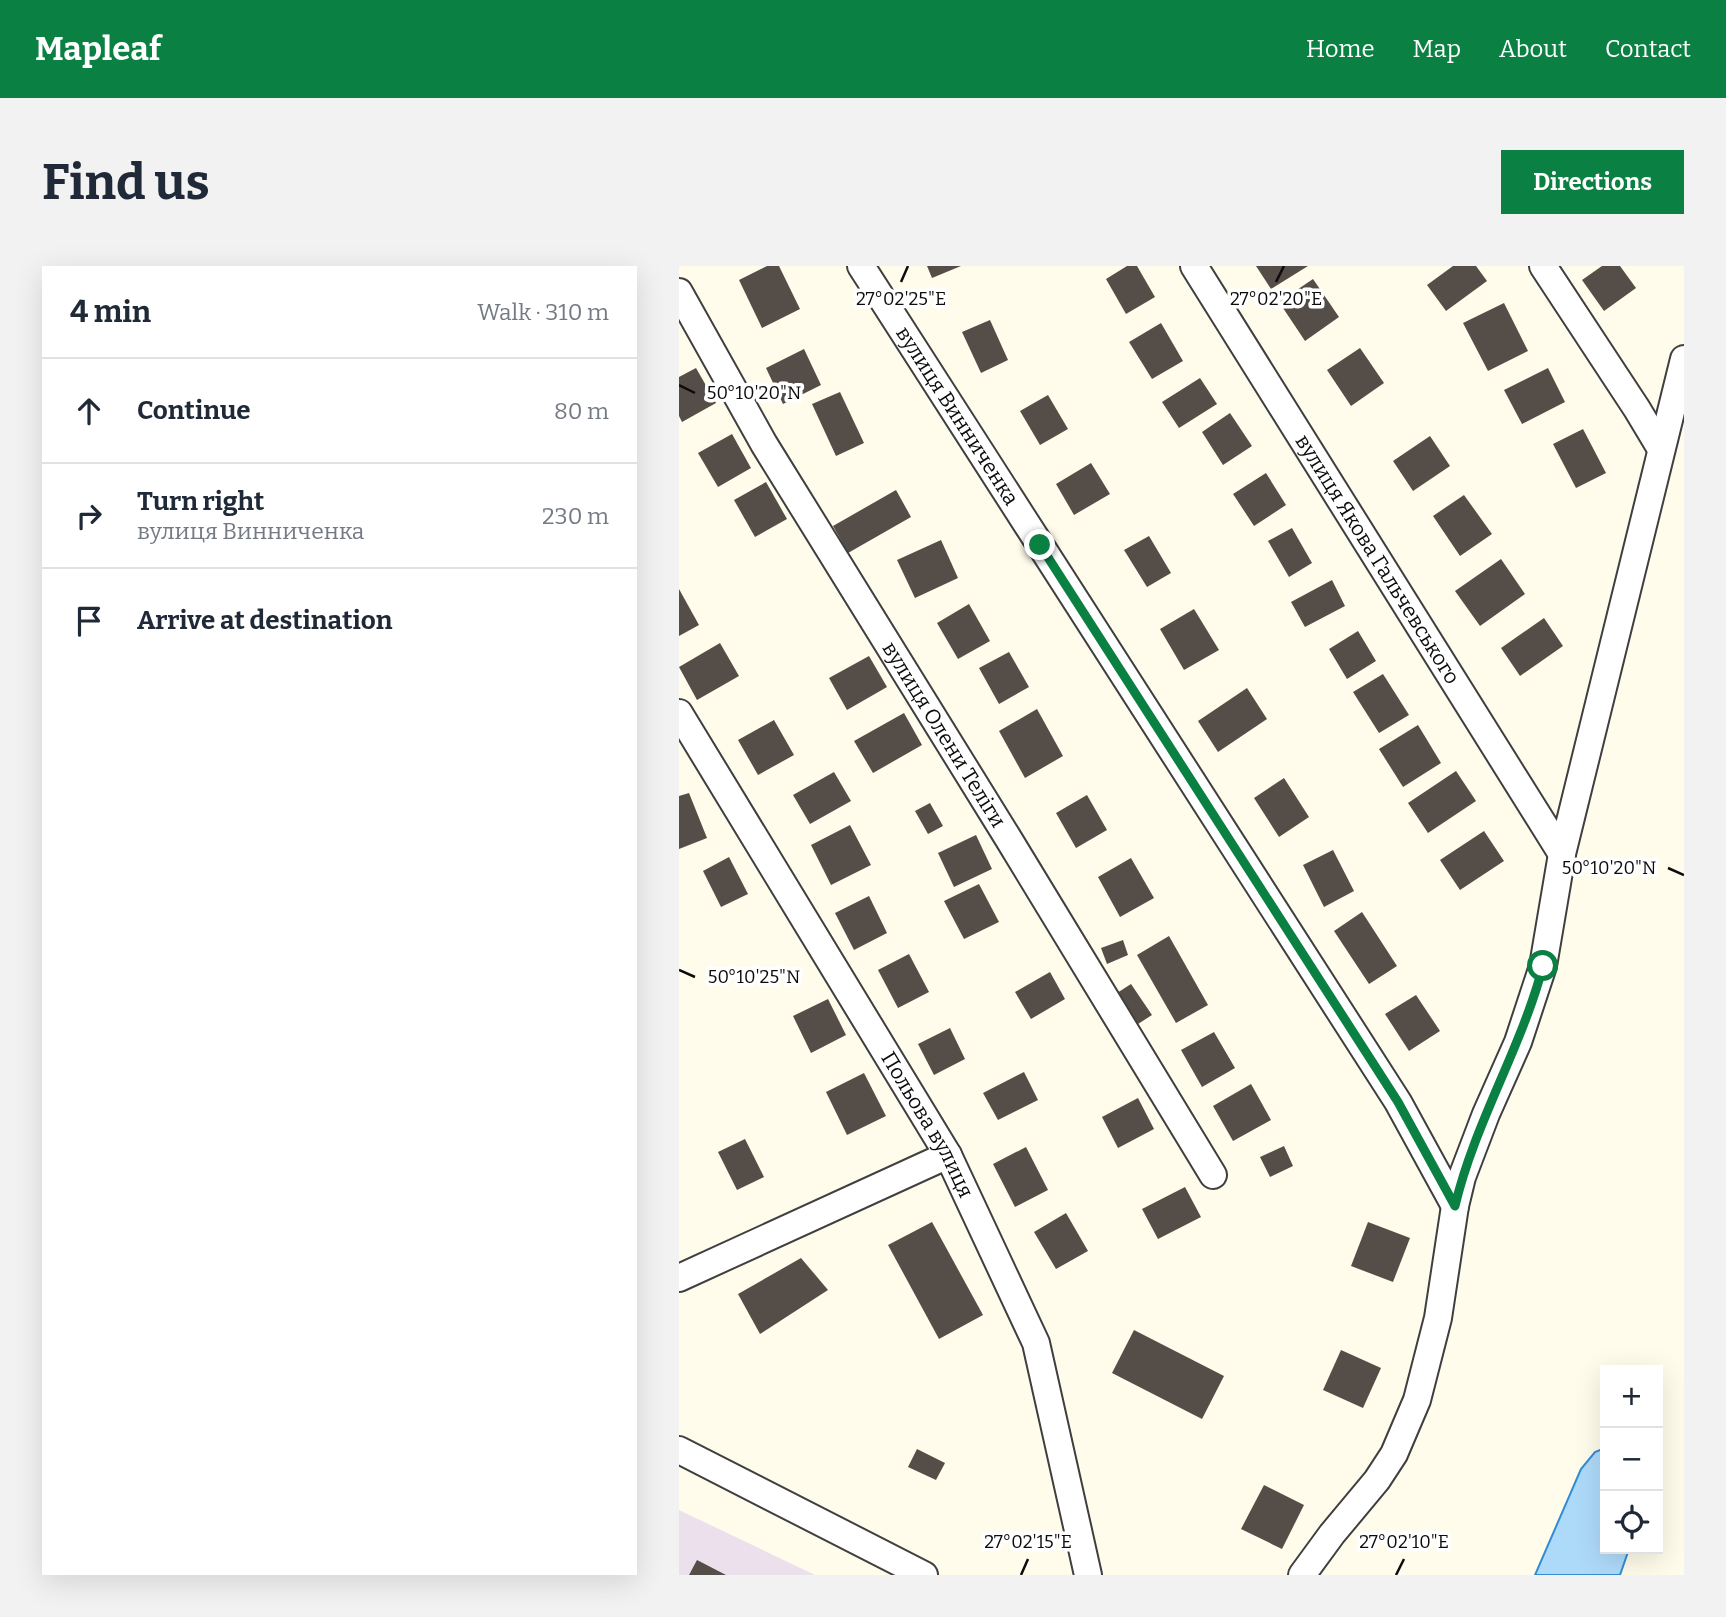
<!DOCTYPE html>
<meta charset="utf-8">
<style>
body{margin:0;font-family:Bitter,serif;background:#f2f2f3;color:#1f2937}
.controls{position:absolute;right:21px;bottom:21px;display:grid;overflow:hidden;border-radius:0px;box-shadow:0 7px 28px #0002}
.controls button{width:63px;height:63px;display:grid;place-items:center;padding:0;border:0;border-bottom:2px solid #e0e1e3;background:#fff;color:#1f2937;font:35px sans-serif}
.stop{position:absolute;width:21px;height:21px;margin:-16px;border:5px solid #0b8043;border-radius:50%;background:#fff}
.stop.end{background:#0b8043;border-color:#fff;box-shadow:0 2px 7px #0008}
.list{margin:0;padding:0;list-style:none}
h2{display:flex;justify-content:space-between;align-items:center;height:91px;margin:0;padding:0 28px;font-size:30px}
h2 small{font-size:23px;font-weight:400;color:#747a83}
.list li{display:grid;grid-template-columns:46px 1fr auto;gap:21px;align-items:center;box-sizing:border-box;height:105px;padding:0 28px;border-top:2px solid #e0e1e3}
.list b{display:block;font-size:26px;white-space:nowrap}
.list p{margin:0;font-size:23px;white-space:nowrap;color:#747a83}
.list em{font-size:23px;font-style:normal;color:#747a83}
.icon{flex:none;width:38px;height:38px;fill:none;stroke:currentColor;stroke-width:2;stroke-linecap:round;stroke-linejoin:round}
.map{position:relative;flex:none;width:1005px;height:1309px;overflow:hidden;border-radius:0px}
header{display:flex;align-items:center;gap:42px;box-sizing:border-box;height:98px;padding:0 35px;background:#0b8043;color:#fff}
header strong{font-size:33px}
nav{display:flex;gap:38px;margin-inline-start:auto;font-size:24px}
.intro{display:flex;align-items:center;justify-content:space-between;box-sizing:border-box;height:168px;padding:0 42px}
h1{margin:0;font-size:49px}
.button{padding:18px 32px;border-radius:0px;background:#0b8043;color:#fff;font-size:24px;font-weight:700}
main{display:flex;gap:42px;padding:0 42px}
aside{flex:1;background:#fff;border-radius:0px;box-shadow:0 7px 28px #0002}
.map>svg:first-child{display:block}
.industrial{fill:#ebe0ec}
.water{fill:#aedaf9;stroke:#328cd3;stroke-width:2}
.building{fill:#554e48}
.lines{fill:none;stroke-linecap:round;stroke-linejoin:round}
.street-casing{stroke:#3f3f3f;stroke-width:30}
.street{stroke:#fff;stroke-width:26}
.route{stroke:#0b8043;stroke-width:9}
.ticks{fill:none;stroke:#0c0c0c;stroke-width:2.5}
.labels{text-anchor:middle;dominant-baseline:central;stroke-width:7;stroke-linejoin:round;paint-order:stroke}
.street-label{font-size:21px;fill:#0c0c0c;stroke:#fff}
.ticks-label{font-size:18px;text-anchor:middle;fill:#0c0c0c;stroke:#fff;stroke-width:7;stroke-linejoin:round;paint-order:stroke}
</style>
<header>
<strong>Mapleaf</strong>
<nav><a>Home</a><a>Map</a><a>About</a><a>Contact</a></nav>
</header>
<div class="intro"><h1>Find us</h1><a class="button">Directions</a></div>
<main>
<aside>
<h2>4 min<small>Walk · 310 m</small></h2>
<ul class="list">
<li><svg class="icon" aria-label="ahead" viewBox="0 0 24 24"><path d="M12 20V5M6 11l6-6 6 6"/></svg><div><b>Continue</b></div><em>80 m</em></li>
<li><svg class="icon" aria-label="right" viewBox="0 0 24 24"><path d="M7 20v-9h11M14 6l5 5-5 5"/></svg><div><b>Turn right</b><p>вулиця Винниченка</p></div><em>230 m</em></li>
<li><svg class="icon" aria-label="arrive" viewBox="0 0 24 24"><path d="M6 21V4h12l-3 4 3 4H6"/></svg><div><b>Arrive at destination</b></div></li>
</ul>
</aside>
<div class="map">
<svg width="1005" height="1309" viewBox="0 0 1005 1309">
<rect width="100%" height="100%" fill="#fffceb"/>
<polygon class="industrial" points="0,1244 136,1309 0,1309"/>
<polygon class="water" points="926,1182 926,1283 950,1283 941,1309 856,1309 902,1203 916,1186"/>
<g class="building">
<polygon points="88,0 100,0 121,43 83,62 60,14"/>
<polygon points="248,0 282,0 253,12"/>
<polygon points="448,0 458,0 476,31 447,48 427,13"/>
<polygon points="577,0 629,0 592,23"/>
<polygon points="774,0 797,0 808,15 767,45 748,19"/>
<polygon points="923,0 941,0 957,22 925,45 903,14"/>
<polygon points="634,13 660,51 626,75 600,36"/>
<polygon points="825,37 849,85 809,105 784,57"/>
<polygon points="311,54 329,94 302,107 283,66"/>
<polygon points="482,57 504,95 473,113 450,76"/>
<polygon points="681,82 705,117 672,140 648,104"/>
<polygon points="125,83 142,119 104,138 87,102"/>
<polygon points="17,102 37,137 3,156 0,150 0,111"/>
<polygon points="869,102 886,136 843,158 825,124"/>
<polygon points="521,112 538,138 500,162 483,136"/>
<polygon points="161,126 185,177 157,190 133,138"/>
<polygon points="369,129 389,163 361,179 341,145"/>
<polygon points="551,147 573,180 544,199 523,166"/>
<polygon points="904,163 927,207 897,222 874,178"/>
<polygon points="53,168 72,202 39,221 19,187"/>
<polygon points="751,170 771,200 734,225 714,195"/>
<polygon points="412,197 431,228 395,249 377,218"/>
<polygon points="587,207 607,239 575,260 554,228"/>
<polygon points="87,216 108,253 76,271 55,234"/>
<polygon points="217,224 232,251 169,287 154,260"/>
<polygon points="785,229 813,268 781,290 754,250"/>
<polygon points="613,262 633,297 610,311 589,275"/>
<polygon points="470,270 492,307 468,321 445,284"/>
<polygon points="262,274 279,312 236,332 218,294"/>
<polygon points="822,293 846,328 801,360 776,325"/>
<polygon points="653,314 666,340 626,361 612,336"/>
<polygon points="0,323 20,359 0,370"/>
<polygon points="290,338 311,375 279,393 258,357"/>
<polygon points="515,343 540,384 505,404 481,363"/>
<polygon points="865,352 884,380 841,410 822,382"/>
<polygon points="679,365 697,395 668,413 650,383"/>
<polygon points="41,377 60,410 18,434 0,401"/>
<polygon points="330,386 350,421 320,438 300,402"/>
<polygon points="190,390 208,421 168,444 150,412"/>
<polygon points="704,408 730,449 700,467 674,426"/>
<polygon points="568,422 588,453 539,486 519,455"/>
<polygon points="358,443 384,490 346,512 320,465"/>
<polygon points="225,447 243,479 194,507 175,475"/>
<polygon points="95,454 115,489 79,509 59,474"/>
<polygon points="739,459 762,497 724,521 700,483"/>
<polygon points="777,505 797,535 749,567 729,537"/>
<polygon points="155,506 172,535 131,558 114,529"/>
<polygon points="605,512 630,551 600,571 575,532"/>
<polygon points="10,527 28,572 0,583 0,530"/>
<polygon points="408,529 428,564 397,582 377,547"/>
<polygon points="251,537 264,560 249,568 236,545"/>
<polygon points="171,559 192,599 152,619 132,579"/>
<polygon points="805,565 825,595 781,624 761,594"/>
<polygon points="297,569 313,603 275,621 259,587"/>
<polygon points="654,584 675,625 645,641 624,599"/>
<polygon points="50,591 69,628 42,641 24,605"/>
<polygon points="452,592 475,632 441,651 419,611"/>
<polygon points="300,618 320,656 285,673 265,635"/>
<polygon points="190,630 208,667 175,684 156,647"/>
<polygon points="683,646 718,700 690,718 655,665"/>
<polygon points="490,670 529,739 497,757 458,689"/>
<polygon points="444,674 449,689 428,698 422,682"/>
<polygon points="230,688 250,726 219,742 199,704"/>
<polygon points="371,706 386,733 352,753 336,726"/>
<polygon points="452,718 473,749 459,758 438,727"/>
<polygon points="737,729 761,765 730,785 706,748"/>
<polygon points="149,733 167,769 132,787 114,750"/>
<polygon points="271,762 286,793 255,809 239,778"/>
<polygon points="535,766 556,802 523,821 502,784"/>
<polygon points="345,806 359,834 319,854 304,827"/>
<polygon points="185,807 207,850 168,869 147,826"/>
<polygon points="572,818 592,854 554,875 534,840"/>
<polygon points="459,832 475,863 439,882 423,851"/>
<polygon points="66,873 85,911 58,924 39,886"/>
<polygon points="605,880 614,900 591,911 581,891"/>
<polygon points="347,881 369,924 336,941 314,898"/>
<polygon points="506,921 522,951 479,973 463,943"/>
<polygon points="387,947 409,985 377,1003 355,966"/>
<polygon points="253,956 304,1049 260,1073 209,979"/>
<polygon points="689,956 731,972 714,1016 672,1000"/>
<polygon points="122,992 149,1024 81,1068 59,1028"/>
<polygon points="455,1064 545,1110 523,1153 433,1107"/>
<polygon points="662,1084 702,1102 684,1142 644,1124"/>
<polygon points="238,1183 266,1197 257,1214 229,1201"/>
<polygon points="585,1219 625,1239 603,1283 562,1263"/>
<polygon points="18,1294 47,1309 10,1309"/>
</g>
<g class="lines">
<g class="street-casing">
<g id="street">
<path id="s1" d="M182 0 719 836 776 940"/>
<path id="s2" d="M515 0 883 588"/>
<polyline points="864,0 958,143 982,183"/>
<path id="s3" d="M0 26 85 178 329 572 534 909"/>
<path id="s4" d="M0 447 269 889 357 1077 409 1309"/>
<polyline points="0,1012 269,889"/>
<polyline points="0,1184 245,1309"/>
<polyline points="623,1309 653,1268 698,1214 715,1188 738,1134 759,1052 776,940 783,911 807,848 839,776 864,700 883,588 1005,93"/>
</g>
</g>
<use href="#street" class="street"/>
</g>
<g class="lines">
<path class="route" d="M361 279 719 836 776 940C796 856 842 783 864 700"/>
</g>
<path class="ticks" d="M222 16 229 0M597 16 605 0M0 119 16 127M989 602 1005 609M0 704 16 711M342 1309 349 1293M717 1309 725 1293"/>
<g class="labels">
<g class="street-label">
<text stroke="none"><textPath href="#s1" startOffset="178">вулиця Винниченка</textPath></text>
<text stroke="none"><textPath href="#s2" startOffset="346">вулиця Якова Гальчевського</textPath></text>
<text stroke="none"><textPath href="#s3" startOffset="516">вулиця Олени Теліги</textPath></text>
<text stroke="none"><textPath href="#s4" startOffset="481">Польова вулиця</textPath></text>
</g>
</g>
<g class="ticks-label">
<text x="222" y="39">27°02'25"E</text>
<text x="597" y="39">27°02'20"E</text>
<text x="75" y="133">50°10'20"N</text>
<text x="930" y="608">50°10'20"N</text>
<text x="75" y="717">50°10'25"N</text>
<text x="349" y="1282">27°02'15"E</text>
<text x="725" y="1282">27°02'10"E</text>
</g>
</svg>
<div class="controls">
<button>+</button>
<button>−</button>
<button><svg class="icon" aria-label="locate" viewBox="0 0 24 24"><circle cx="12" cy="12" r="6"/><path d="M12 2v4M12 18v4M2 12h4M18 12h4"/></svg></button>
</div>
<div class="stop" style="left:864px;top:700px"></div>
<div class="stop end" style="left:361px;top:279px"></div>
</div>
</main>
